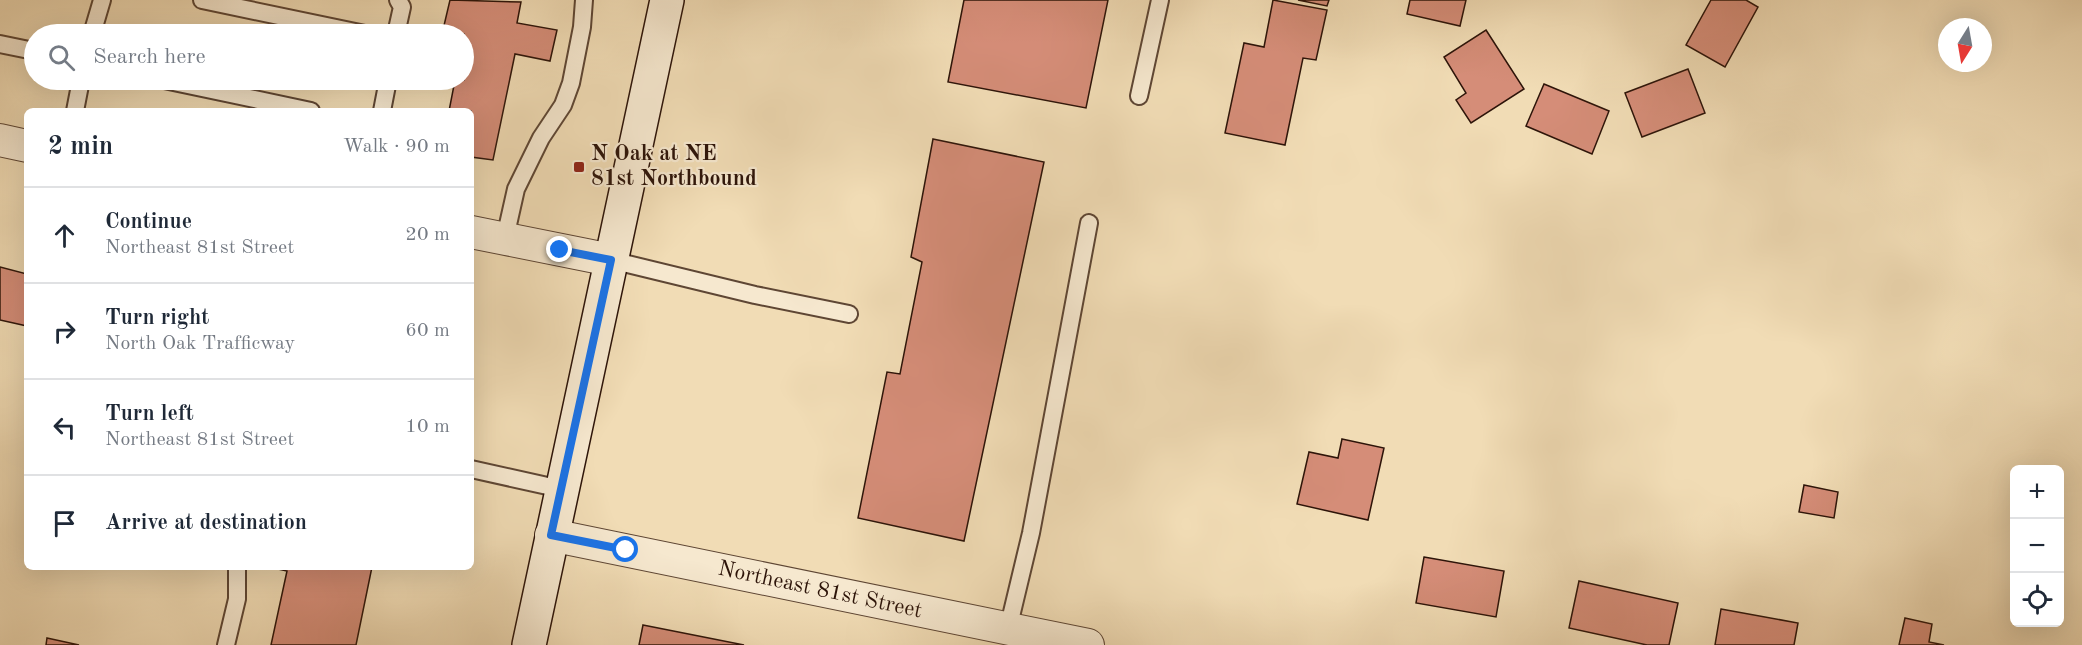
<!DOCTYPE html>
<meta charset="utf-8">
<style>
body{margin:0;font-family:"Old Standard TT",serif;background:#f2f2f3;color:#1f2937}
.controls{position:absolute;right:18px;bottom:18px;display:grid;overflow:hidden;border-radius:9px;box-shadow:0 6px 24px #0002}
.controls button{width:54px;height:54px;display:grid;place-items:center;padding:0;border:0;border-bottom:2px solid #e0e1e3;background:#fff;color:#1f2937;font:30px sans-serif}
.compass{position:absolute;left:1938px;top:18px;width:54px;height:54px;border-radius:50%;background:#fff;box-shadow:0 6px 24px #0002;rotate:191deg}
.stop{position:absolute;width:18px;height:18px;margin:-14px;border:4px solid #1a73e8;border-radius:50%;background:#fff}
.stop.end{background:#1a73e8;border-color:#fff;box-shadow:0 2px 6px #0008}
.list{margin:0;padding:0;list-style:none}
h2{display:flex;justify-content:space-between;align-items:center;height:78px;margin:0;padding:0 24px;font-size:26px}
h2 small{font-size:20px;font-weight:400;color:#747a83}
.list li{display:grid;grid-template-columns:39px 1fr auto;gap:18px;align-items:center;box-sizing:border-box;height:96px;padding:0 24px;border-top:2px solid #e0e1e3}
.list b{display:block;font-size:22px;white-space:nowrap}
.list p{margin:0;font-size:20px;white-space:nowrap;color:#747a83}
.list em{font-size:20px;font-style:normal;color:#747a83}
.icon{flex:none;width:33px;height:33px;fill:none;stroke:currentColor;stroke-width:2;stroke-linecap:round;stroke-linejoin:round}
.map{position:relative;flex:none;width:2082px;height:645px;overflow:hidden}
.search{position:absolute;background:#fff;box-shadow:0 6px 24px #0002;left:24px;top:24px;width:450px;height:66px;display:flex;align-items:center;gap:15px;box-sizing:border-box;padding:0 21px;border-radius:33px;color:#747a83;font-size:22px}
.panel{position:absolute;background:#fff;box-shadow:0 6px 24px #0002;left:24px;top:108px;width:450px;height:462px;border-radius:9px}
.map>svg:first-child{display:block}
.building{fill:#d58d78;stroke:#2d1409;stroke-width:1.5}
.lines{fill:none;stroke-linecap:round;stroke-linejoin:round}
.service-casing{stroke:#5e4634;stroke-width:20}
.minor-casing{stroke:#5e4634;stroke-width:34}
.secondary-casing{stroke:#2d1409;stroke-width:36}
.service{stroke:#f6e8cf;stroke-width:16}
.minor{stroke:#f6e8cf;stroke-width:32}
.secondary{stroke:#f6e8cf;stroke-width:33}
.route{stroke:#1a73e8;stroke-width:8}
.poi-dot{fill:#8f2418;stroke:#f6e8cf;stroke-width:2}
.labels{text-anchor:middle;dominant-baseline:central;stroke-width:4.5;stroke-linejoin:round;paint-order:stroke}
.poi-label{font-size:22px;font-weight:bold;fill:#2d1409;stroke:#f6e8cf;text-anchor:start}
.street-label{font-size:22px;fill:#2d1409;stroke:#f6e8cf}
</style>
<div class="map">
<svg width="2082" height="645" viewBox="0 0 2082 645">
<rect width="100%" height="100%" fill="#f1dcb5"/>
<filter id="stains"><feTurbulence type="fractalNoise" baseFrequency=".00333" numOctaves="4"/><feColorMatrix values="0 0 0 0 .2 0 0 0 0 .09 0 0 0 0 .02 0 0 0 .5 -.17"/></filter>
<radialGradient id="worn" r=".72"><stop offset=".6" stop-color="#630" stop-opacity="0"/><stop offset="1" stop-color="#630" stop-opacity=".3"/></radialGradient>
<g class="building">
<polygon points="450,0 521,2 517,23 557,30 550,61 515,54 493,160 471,157 471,111 449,111 455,80 464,80 464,34 442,34"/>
<polygon points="964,0 1108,0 1086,108 948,82"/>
<polygon points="1273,0 1327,10 1316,60 1303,58 1285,145 1225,133 1244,43 1264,47"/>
<polygon points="1298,0 1329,0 1327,6"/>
<polygon points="1410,0 1466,0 1460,26 1407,14"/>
<polygon points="1711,0 1746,0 1758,7 1725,67 1686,45"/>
<polygon points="1486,30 1524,89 1471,123 1456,100 1466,93 1444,57"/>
<polygon points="1688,69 1705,113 1642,137 1625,93"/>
<polygon points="1544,84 1609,111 1592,154 1526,126"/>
<polygon points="933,139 1044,162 964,541 858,518 887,372 900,374 922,262 911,257"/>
<polygon points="0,267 27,274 27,326 0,320"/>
<polygon points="1342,439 1384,448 1368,520 1297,504 1309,452 1338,458"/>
<polygon points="1804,485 1838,492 1834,518 1799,512"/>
<polygon points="1424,557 1504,571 1496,617 1416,603"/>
<polygon points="269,567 372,567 356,645 271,645 287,571"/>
<polygon points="1579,581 1678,603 1669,645 1647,645 1569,628"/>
<polygon points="1721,609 1798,623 1794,645 1715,645"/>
<polygon points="1905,618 1932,624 1929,642 1944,645 1899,645"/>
<polygon points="643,625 744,645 639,645"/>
<polygon points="47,638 79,645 46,645"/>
</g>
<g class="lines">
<g class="service-casing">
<g id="service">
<polyline points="202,0 365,34"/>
<polyline points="92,34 102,0"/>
<polyline points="396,34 402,7 398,0"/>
<polyline points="0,44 34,51"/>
<polyline points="164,80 311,111"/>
<polyline points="1139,96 1160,0"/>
<polyline points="75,111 81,80"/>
<polyline points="382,111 388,80"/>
<polyline points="505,238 516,189 541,138 563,105 571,83 582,27 584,0"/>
<polyline points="611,260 755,295 849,314"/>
<polyline points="471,469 561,489"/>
<polyline points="1008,629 1031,533 1089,223"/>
<polyline points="226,645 237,599 237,567"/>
</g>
</g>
<g class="minor-casing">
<g id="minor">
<polyline points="0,140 27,146"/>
<polyline points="471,232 611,260"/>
<polyline points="551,535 1088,645"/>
</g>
</g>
<g class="secondary-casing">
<polyline id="secondary" points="529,645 667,0"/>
</g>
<use href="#service" class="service"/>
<use href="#minor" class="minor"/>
<use href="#secondary" class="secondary"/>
</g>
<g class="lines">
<polyline class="route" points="560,250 611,260 551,535 626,550"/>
</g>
<rect class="poi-dot" x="573" y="161" width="12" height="12" rx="3"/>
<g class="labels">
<g class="poi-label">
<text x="591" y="154">N Oak at NE<tspan x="591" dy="25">81st Northbound</tspan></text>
</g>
<g class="street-label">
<text transform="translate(820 590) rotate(12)">Northeast 81st Street</text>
</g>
</g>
<rect width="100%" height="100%" filter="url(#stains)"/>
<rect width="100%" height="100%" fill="url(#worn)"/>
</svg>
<div class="controls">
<button>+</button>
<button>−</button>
<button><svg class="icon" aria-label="locate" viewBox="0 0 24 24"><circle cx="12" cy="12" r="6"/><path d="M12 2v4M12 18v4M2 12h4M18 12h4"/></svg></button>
</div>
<svg class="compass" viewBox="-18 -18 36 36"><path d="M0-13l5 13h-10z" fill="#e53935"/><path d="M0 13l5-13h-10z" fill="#747a83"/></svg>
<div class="stop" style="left:626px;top:550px"></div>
<div class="stop end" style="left:560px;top:250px"></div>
<div class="search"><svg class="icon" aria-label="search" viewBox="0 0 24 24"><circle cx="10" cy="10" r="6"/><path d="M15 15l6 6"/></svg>Search here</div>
<section class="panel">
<h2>2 min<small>Walk · 90 m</small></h2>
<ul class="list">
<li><svg class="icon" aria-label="ahead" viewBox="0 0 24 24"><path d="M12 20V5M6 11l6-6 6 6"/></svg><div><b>Continue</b><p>Northeast 81st Street</p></div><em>20 m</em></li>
<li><svg class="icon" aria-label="right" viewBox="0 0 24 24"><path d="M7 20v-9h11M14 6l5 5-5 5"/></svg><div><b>Turn right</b><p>North Oak Trafficway</p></div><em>60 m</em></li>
<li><svg class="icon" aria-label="left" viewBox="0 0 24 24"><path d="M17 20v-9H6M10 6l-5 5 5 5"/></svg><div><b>Turn left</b><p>Northeast 81st Street</p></div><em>10 m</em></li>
<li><svg class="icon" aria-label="arrive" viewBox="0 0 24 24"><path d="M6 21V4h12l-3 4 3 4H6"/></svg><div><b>Arrive at destination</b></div></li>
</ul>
</section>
</div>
